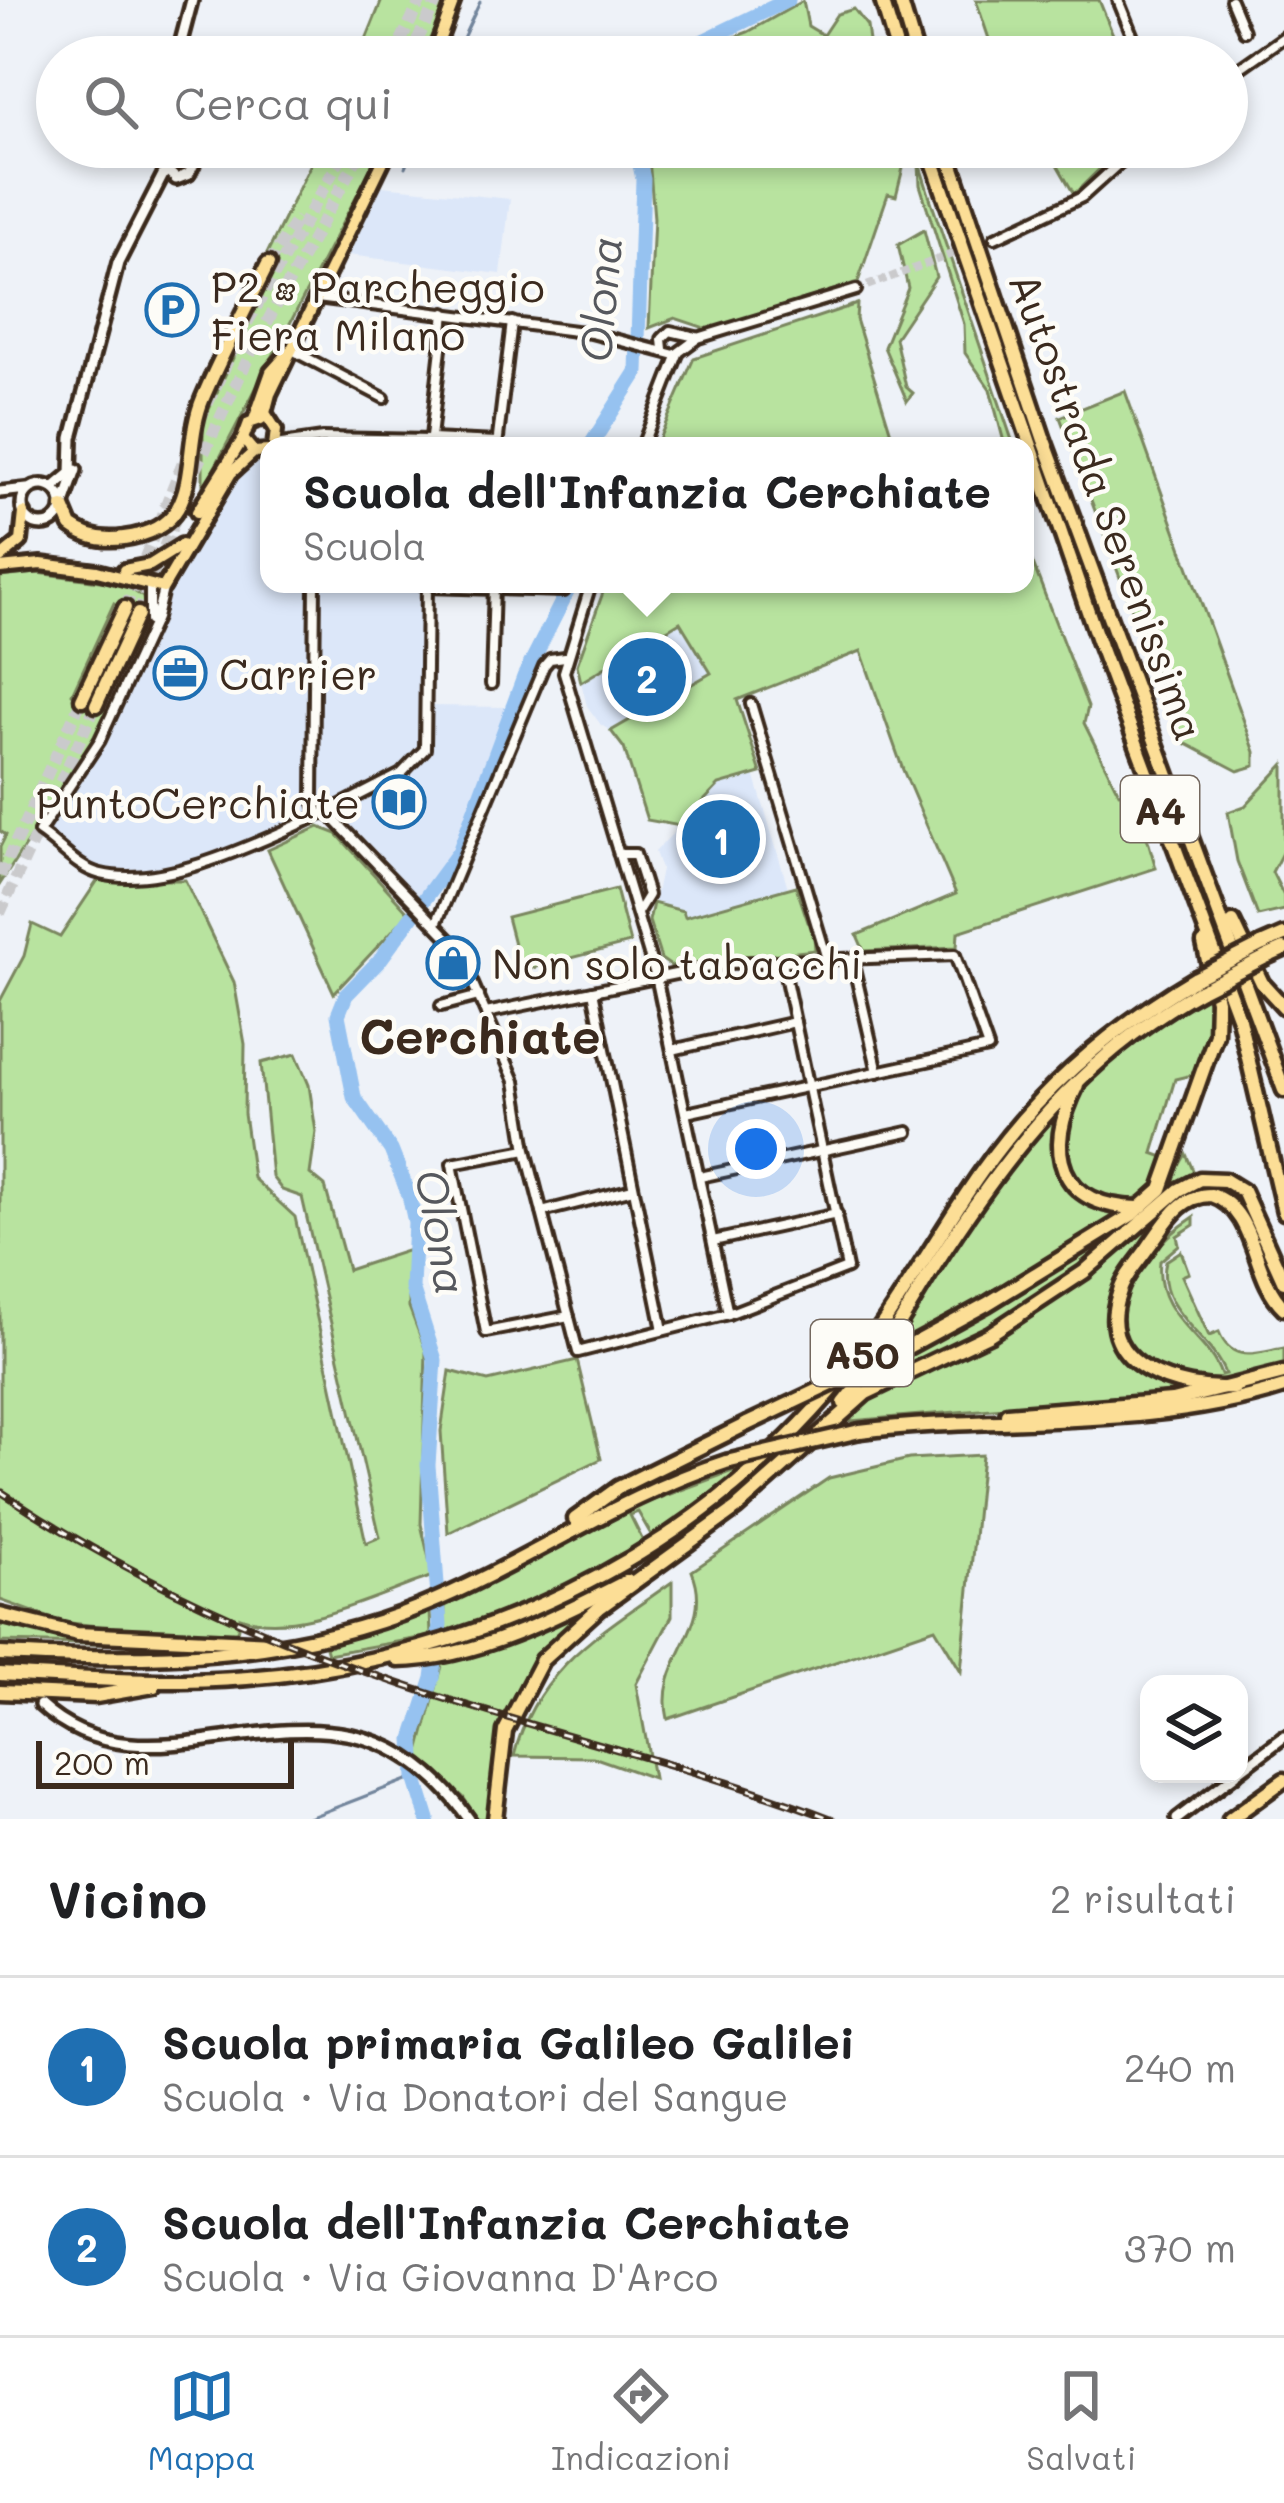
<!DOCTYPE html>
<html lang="it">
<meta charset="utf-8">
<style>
body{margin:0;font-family:Mali,sans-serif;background:#f6f6f6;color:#202124}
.controls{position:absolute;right:36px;bottom:36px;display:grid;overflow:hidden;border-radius:24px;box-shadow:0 6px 18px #0003}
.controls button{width:108px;height:108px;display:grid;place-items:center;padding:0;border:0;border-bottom:3px solid #e0e0e0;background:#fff;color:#202124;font:60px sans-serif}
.scale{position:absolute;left:36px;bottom:30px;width:258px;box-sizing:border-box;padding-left:12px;border:6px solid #3b2a1e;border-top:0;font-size:33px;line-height:42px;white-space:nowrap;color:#3b2a1e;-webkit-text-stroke:9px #fdfcf7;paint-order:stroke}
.you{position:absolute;left:756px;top:1149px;width:42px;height:42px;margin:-30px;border:9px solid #fff;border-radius:50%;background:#1a73e8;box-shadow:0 0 0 18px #1a73e833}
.badge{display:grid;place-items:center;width:78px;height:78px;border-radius:50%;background:#1f6fb2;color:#fff;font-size:39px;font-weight:700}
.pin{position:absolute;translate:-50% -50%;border:6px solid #fff;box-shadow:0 3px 12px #0006}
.popup{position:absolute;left:260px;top:437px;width:774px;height:156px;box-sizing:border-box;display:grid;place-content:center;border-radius:24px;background:#fff;filter:drop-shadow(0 3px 9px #0005);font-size:39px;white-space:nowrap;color:#757577}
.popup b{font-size:45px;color:#202124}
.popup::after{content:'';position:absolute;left:50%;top:100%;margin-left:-24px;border:24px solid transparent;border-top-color:#fff}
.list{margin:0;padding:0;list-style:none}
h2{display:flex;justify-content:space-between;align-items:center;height:156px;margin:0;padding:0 48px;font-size:51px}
h2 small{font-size:39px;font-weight:400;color:#757577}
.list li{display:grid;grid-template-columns:78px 1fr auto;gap:36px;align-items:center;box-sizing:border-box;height:180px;padding:0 48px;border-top:3px solid #e0e0e0}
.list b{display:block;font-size:45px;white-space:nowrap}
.list p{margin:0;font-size:39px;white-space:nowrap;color:#757577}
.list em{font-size:39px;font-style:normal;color:#757577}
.icon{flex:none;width:66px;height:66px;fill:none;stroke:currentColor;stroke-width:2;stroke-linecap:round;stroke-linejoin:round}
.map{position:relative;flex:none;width:1284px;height:1819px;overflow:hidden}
.search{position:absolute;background:#fff;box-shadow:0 6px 18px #0003;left:36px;right:36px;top:36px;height:132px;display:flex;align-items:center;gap:30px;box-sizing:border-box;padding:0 42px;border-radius:66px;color:#757577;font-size:45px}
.sheet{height:516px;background:#fff}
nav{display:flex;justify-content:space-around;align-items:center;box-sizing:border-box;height:168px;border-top:3px solid #e0e0e0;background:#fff;font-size:33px;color:#757577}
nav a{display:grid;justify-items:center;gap:6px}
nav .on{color:#1f6fb2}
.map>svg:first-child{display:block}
.built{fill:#dce7f9}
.green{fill:#b8e39f;stroke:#7a865e;stroke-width:3}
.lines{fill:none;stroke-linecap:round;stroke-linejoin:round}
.stream{stroke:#72859c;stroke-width:3}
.river{stroke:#96c2f0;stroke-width:15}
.street-tunnel{stroke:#cacacc;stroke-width:8;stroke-dasharray:8 4;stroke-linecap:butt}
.secondary-tunnel{stroke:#cacacc;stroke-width:9;stroke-dasharray:9 4.5;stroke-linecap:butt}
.highway-tunnel{stroke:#cacacc;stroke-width:12;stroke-dasharray:12 6;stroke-linecap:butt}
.street-casing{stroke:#3b2a1e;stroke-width:16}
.secondary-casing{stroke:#3b2a1e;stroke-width:18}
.primary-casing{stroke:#3b2a1e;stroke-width:20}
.highway-casing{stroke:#3b2a1e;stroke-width:21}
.street{stroke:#fdfcf7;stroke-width:8}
.secondary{stroke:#fdfcf7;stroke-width:9}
.primary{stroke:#fcde96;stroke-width:10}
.highway{stroke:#fcde96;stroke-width:12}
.rail-casing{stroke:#3b2a1e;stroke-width:8}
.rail{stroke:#fdfcf7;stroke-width:3;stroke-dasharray:9;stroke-linecap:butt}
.highway-bridge-casing{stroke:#3b2a1e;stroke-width:21;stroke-linecap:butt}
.highway-bridge{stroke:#fcde96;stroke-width:12}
.labels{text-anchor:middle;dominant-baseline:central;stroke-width:9;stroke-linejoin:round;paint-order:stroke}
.shield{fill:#fdfcf7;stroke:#75695f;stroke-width:3}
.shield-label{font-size:39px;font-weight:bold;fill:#3b2a1e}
.poi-label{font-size:42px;fill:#3b2a1e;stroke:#fdfcf7;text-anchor:start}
.street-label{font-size:42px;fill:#3b2a1e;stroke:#fdfcf7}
.water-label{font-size:45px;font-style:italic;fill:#56585d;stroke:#fdfcf7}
.quarter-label{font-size:48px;font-weight:bold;fill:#3b2a1e;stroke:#fdfcf7}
</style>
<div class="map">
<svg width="1284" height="1819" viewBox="0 0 1284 1819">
<rect width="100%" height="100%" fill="#eef2f8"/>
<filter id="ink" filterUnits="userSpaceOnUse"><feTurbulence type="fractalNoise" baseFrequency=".00833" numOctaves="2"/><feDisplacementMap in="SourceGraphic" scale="24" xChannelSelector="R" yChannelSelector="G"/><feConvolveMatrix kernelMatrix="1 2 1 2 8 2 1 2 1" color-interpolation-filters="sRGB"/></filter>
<g filter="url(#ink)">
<g class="built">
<polygon points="382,186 510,199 501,274 348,255"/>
<polygon points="269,452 269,584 430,584 429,706 506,707 450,857 416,903 327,806 206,858 133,871 93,867 48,831 53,814 102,740 201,527 244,460"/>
<polygon points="680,622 712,673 611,731 601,725 587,706 581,682"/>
<polygon points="754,774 788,888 685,918 682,911 654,903 661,869 655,852 719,785"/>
</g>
<g class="green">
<polygon points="382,0 447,0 422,57 359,57"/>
<polygon points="976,0 1099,0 1122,57 995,57"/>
<polygon points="803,1 808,26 823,35 837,14 854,9 867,26 871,57 681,57 748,32"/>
<polygon points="319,147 382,147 203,490 203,422 276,266 265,258"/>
<polygon points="648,147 899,147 903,168 896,196 888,194 858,282 702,333 702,327 675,318 649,328 654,218"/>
<polygon points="1047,147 1122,147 1074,194"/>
<polygon points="919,163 931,201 1014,446 1005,446 990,389 965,353 964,324 920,185"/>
<polygon points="924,230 936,277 895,338 906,387 913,393 907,401 884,347 908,288 898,245"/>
<polygon points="857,304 856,319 895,446 656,446 694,358"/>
<polygon points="1125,391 1255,752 1255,766 1238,771 1181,741 1060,417"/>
<polygon points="1025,543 1088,707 1084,723 1119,793 1127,792 1138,806 1156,868 958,932 957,947 864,951 857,935 956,894 903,770 861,651 737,700 761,773 719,785 680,826 647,820 624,748 611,731 711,673 680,622 581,682 577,665 606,584 1025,584"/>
<polygon points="38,573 123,584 143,597 146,618 114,603 72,694 107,710 86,753 0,884 0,847 6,835 0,831 0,577"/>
<polygon points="1284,764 1284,849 1272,872 1284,896 1284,910 1258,916 1237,861 1228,812 1245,806"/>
<polygon points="319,827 337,834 409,913 334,993 268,850"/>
<path d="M98 880H185L234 982 245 1044 244 1114 253 1178 295 1217 366 1543 380 1537 302 1197 282 1190 272 1177 261 1063 296 1054 309 1085 316 1132 310 1174 325 1186 348 1270 409 1250V1307L426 1351 421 1524 433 1576C378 1594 295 1638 240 1617L235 1641 61 1622 0 1600V1001L24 956 32 924 60 937Z"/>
<polygon points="796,886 808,922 813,921 815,950 671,966 661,959 649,921 653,903 683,911 685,917"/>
<polygon points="616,889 630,943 521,971 507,917"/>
<path d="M1207 992 1210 1033 1196 1074 1175 1079 1153 1153 1167 1158 1151 1191 1127 1202C1103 1204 1086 1193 1072 1174 1020 1104 1161 1019 1207 992Z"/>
<path d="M1065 1100C1050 1135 1048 1177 1083 1200 1094 1207 1109 1209 1118 1216L945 1323 891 1349 1006 1165Z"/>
<path d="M1186 1154 1195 1175C1162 1190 1139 1225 1111 1247 1067 1281 921 1381 870 1381L881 1365 1158 1201Z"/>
<polygon points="1219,1183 1235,1194 1208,1186 1184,1194 1114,1295 1123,1355 1142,1374 1184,1393 838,1422 885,1388 985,1342 1074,1283 1133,1240 1192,1185"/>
<path d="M1194 1217V1225L1177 1236 1179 1245 1160 1261C1154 1318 1208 1335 1221 1375L1225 1374C1212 1336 1154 1310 1166 1261L1181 1251 1189 1273 1182 1276 1209 1336 1219 1332C1232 1364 1256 1353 1284 1348V1369C1254 1376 1223 1388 1192 1382 1075 1362 1125 1261 1194 1217Z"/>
<polygon points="577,1360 601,1459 448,1533 441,1431 450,1371 488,1381"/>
<path d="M982 1455 961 1671 935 1628 668 1719C654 1659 716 1629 692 1571L829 1478 909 1459Z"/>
<path d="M746 1466 653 1538 638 1512 630 1515 644 1543C584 1585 514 1612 444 1633L445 1604 616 1514Z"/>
<path d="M672 1582V1616L636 1684 653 1778 593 1757 514 1756C535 1669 603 1631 672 1582Z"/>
<path d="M594 1604C508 1688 505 1701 491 1819H478L463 1797 418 1756 443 1662 511 1641Z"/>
<polygon points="430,1610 431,1636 328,1654 326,1647"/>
<polygon points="0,1622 79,1639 179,1646 0,1642"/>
</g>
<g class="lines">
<g class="stream">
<polyline points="454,57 480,2"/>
<polyline points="405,167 414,147"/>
<polyline points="306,1819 415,1777"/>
</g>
<g class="river">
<polyline points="670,57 788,0"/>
<polyline points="590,446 637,372 643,179 636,147"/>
<polyline points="428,1819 415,1777 413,1739 433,1678 440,1624 428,1465 435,1360 412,1288 415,1222 409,1195 391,1150 354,1097 338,1015 346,995 379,961 459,852 524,677 571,584"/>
</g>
<polyline class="street-tunnel" points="856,290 995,238"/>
<polyline class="secondary-tunnel" points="0,1665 40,1705"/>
<g class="highway-tunnel">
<polyline points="393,57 421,0"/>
<polyline points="409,57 437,0"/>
<polyline points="268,264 298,218"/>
<polyline points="200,420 238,339 347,147"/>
<polyline points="189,485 253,348 363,147"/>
<polyline points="125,608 192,439"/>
<polyline points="138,614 179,509"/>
<polyline points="0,876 82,699"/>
<polyline points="0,913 96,705"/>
</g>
<g class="street-casing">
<g id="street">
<polyline points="1118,0 1141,57"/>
<polyline points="1231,0 1244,31"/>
<polyline points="1227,77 1284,37"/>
<polyline points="995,238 1082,197 1137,147"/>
<polyline points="317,298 591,333 675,355 698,338 856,290"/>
<polyline points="663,349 662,339 670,331 696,337"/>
<polyline points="292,350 384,398"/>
<polyline points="430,439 497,442"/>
<polyline points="275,445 323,438 430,440"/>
<polyline points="430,446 445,313"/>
<polyline points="497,446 512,322"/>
<polyline points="642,446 678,354"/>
<polyline points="315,584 313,797 319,815"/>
<polyline points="591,584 564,672 657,981 728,1314"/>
<polyline points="428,587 564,591"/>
<path d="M163 589 156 618 100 740 39 832C59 845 78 869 101 874 167 890 267 838 327 812L457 947 515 1081 526 1150 578 1352 728 1314 847 1268 782 961"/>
<polyline points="150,621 150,586"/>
<polyline points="491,684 494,585"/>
<polyline points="751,704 827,959"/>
<polyline points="327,812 401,774 425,749 427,584"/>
<polyline points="619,854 635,854 648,895 637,913"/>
<polyline points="436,924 544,666 550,659 565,657"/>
<polyline points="852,959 878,1072"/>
<polyline points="593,991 663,1330"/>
<polyline points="441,1006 479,996"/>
<polyline points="486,1013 729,963 955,955 988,1048 686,1113"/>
<polyline points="672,1050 795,1022"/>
<polyline points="526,1150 452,1164 486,1332 569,1316"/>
<polyline points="700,1177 908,1132"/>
<polyline points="542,1212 633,1189"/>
<polyline points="713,1241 837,1214"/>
</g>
</g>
<g class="secondary-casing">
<g id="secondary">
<polyline points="177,57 192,0"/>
<polyline points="173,147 162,165 176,179 189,174 194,164 181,147"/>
<circle cx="42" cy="505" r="20"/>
<polyline points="53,488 71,473 72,438 118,263 164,173"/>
<polyline points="0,492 27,489"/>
<polyline points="64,504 76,470"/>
<path d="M40 1705C163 1819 337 1631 469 1819"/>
<polyline points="1239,1771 1284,1737"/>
<polyline points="1177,1819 1236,1774"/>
</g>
</g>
<g class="primary-casing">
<g id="primary">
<polyline points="433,57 454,0"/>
<polyline points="261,419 249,423 243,439 254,452 269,451"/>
<polyline points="254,420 271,372 289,352"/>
<polyline points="274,446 276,430 265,413 270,394 390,147"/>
<polyline points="197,512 243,439"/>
<polyline points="0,558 21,541 24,513"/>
<polyline points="0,568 41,564 97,571 163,588 231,473 254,452"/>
<polyline points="124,570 150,565 182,545"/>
</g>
</g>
<g class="highway-casing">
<g id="highway">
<polyline points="882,0 899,57"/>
<polyline points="900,0 917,57"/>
<polyline points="928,147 1100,646 1239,1019 1284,1212"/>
<polyline points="946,147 1044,440 1284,1090"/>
<path d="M63 507 71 526C87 538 105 541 124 538 209 527 179 454 203 398 222 353 246 308 268 264"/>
<polyline points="82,699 125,608"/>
<polyline points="96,705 138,614"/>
<polyline points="1233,922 1262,983 1284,1007"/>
<polyline points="1261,945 1284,935"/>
<polyline points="1266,957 1284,949"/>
<path d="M1077 1085C1044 1151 1057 1206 1138 1208"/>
<polyline points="895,1354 987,1304 1133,1214 1161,1189 1216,1034 1217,1000 1204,943"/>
<path d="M1234 1388C1181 1391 1093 1367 1119 1294 1124 1276 1139 1261 1149 1246 1166 1223 1179 1195 1211 1195 1258 1210 1251 1277 1284 1308"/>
<path d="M844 1403C880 1360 906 1312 935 1265 1006 1153 1083 1055 1201 990"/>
<polyline points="1007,1414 1172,1401 1284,1373"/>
<path d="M860 1431C1002 1414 1146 1431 1284 1387"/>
<polyline points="575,1519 618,1488 747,1424"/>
<polyline points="0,1615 77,1634 272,1643"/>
<path d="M0 1654C146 1661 284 1662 422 1606 526 1564 617 1497 726 1462"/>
<path d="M398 1660C476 1659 559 1616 627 1581"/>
<path d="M0 1674C60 1677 121 1682 182 1681 453 1678 711 1561 872 1339 911 1285 943 1226 982 1171 1039 1090 1111 1028 1196 978"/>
<polyline points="0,1692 96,1696 154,1686"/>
<polyline points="495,1819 505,1731 542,1660 599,1608 737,1508 866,1393 990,1334 1084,1272 1179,1190 1200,1179 1225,1180 1243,1191 1284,1282"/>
<polyline points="1230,1819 1284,1780"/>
</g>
</g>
<use href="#street" class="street"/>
<use href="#secondary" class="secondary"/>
<use href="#primary" class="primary"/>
<use href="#highway" class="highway"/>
<g class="rail-casing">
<path id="rail" d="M0 1491C124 1574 262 1638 403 1685 545 1733 692 1765 832 1819"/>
</g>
<use href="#rail" class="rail"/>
<g class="highway-bridge-casing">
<g id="highway-bridge">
<polyline points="1196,978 1261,945"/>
<polyline points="1201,990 1266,957"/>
<polyline points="747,1424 895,1354"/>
<polyline points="726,1462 860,1431"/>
</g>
</g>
<use href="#highway-bridge" class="highway-bridge"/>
</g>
</g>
<defs>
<g id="parking-ring" transform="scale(2.7)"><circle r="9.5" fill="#fdfcf7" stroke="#1f6fb2" stroke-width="1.5"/><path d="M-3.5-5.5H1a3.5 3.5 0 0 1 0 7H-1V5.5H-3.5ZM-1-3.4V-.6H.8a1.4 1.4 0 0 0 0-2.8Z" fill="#1f6fb2"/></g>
<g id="office-ring" transform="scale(2.7)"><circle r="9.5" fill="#fdfcf7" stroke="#1f6fb2" stroke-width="1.5"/><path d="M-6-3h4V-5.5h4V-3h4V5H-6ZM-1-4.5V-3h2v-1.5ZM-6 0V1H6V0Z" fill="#1f6fb2"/></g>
<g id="library-ring" transform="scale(2.7)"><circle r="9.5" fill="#fdfcf7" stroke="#1f6fb2" stroke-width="1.5"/><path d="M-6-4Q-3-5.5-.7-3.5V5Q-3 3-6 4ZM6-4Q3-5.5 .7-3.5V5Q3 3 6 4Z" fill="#1f6fb2"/></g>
<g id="shop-ring" transform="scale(2.7)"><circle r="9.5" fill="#fdfcf7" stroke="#1f6fb2" stroke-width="1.5"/><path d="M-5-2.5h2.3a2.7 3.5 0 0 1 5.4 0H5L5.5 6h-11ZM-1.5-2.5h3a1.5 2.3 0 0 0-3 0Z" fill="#1f6fb2"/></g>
</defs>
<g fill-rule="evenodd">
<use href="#parking-ring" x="172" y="310"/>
<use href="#office-ring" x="180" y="673"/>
<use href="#library-ring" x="399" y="802"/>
<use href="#shop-ring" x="453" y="963"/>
</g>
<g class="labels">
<g class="shield">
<rect x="1121" y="776" width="78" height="66" rx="9"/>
<rect x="811" y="1320" width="102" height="66" rx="9"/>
</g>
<g class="shield-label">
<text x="1160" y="809">A4</text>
<text x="862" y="1353">A50</text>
</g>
<g class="poi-label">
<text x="211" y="286">P2 • Parcheggio<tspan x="211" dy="48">Fiera Milano</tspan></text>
<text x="219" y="673">Carrier</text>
<text x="360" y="802" text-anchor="end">PuntoCerchiate</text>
<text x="492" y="963">Non solo tabacchi</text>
</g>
<g class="street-label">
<text transform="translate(1108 506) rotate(70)">Autostrada Serenissima</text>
</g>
<g class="water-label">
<text transform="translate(599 299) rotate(-85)">Olona</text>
<text transform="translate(443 1232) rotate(80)">Olona</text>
</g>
<g class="quarter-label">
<text x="480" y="1035">Cerchiate</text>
</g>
</g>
</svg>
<div class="controls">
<button><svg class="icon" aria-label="layers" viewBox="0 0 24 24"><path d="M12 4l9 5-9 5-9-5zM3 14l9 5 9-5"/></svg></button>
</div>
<div class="scale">200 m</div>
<div class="you"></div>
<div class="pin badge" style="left:721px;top:839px">1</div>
<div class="pin badge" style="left:647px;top:677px">2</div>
<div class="popup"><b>Scuola dell'Infanzia Cerchiate</b>Scuola</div>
<div class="search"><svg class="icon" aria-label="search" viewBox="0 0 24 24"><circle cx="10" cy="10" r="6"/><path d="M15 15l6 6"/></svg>Cerca qui</div>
</div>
<section class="sheet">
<h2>Vicino<small>2 risultati</small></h2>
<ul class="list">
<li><span class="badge">1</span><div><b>Scuola primaria Galileo Galilei</b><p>Scuola · Via Donatori del Sangue</p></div><em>240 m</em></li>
<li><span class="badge">2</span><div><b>Scuola dell'Infanzia Cerchiate</b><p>Scuola · Via Giovanna D'Arco</p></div><em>370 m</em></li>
</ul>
</section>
<nav>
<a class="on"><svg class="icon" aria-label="map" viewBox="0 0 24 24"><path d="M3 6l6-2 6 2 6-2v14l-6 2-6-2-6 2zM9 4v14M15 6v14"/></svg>Mappa</a>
<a><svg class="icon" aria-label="directions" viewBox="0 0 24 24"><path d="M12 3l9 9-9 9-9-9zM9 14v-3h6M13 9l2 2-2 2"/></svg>Indicazioni</a>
<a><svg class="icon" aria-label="saved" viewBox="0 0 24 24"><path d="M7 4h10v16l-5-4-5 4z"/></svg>Salvati</a>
</nav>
